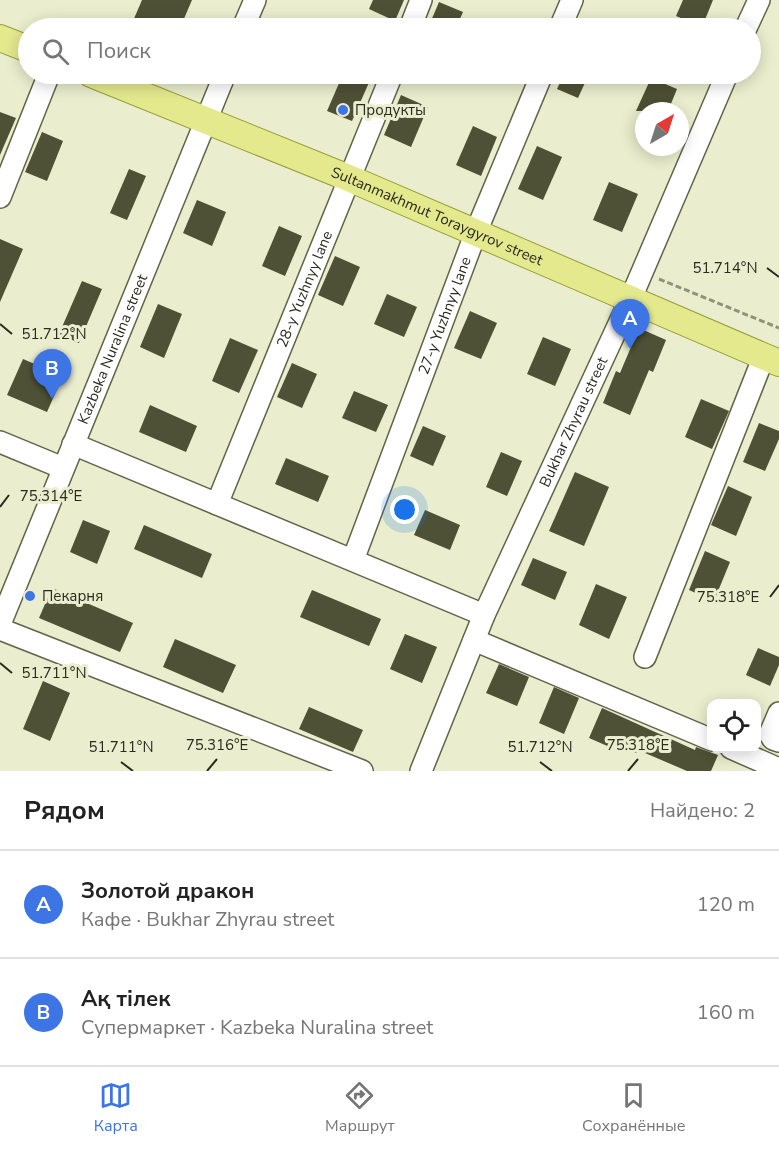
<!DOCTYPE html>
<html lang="ru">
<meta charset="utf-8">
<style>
body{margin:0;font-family:"Nunito Sans",sans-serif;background:#f6f6f6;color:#222}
.controls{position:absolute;right:18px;bottom:18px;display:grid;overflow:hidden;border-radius:12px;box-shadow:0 3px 15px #0003}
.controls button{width:54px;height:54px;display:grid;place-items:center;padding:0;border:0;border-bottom:2px solid #e0e0e0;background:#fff;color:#222;font:30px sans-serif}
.compass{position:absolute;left:635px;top:102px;width:54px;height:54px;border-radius:50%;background:#fff;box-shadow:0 3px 15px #0003;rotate:39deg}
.you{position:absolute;left:405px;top:510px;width:21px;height:21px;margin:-15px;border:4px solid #fff;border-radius:50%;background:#1a73e8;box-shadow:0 0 0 9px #1a73e833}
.badge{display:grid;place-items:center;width:39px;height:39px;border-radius:50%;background:#3d75e5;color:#fff;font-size:20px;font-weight:700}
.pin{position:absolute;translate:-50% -50px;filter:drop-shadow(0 2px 3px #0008)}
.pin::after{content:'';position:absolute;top:32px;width:21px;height:18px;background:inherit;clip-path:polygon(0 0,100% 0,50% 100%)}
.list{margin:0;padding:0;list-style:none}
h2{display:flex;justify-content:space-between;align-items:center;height:78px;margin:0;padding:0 24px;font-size:26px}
h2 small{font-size:20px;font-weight:400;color:#767676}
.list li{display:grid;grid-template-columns:39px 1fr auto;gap:18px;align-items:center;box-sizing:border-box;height:108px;padding:0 24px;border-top:2px solid #e0e0e0}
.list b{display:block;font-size:22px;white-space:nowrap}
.list p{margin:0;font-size:20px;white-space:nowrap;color:#767676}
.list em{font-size:20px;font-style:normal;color:#767676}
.icon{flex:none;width:33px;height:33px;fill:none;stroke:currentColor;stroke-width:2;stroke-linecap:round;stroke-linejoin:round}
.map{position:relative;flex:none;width:779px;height:771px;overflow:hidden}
.search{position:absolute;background:#fff;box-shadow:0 3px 15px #0003;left:18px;right:18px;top:18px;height:66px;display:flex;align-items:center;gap:15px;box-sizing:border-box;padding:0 21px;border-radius:33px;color:#767676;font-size:22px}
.sheet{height:294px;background:#fff}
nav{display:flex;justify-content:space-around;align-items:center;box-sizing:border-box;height:84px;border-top:2px solid #e0e0e0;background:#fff;font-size:16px;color:#767676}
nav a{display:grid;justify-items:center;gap:3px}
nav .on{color:#3d75e5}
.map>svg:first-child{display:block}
.building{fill:#4e5135}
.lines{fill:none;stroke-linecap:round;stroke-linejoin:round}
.minor-casing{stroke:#616448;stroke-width:24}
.major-casing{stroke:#979d36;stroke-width:28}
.path{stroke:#90937c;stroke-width:3;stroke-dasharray:6 3;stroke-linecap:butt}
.minor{stroke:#fff;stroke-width:21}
.major{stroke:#e4e98e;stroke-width:26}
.ticks{fill:none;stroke:#2a2b1f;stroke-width:2}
.poi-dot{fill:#3d75e5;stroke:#eaeece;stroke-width:2}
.labels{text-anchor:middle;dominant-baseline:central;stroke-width:6;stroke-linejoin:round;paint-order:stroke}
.poi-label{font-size:15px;fill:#2a2b1f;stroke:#eaeece;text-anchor:start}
.street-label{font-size:15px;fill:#2a2b1f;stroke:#eaeece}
.ticks-label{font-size:15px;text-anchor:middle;fill:#2a2b1f;stroke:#eaeece;stroke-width:6;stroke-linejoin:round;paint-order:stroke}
</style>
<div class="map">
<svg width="779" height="771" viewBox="0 0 779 771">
<rect width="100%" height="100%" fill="#eaeece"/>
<g class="building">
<polygon points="142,0 192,0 180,28 130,28"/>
<polygon points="373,0 404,0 395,21 369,9"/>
<polygon points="683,0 713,0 702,27 676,16"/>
<polygon points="439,2 463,12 456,28 428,28"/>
<polygon points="343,74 360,74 371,78 352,121 327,111"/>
<polygon points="564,74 589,74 578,98 557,89"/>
<polygon points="651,78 677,89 668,111 636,111"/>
<polygon points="401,95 428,107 411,147 384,135"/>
<polygon points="0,112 16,118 0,155"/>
<polygon points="473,126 497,137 481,176 456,165"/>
<polygon points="42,132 63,141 47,181 25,172"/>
<polygon points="537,146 562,157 543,200 518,189"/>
<polygon points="129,169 146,176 127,220 110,213"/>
<polygon points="609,182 638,194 622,232 593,220"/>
<polygon points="197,200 226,212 212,246 183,233"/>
<polygon points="279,226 302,236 285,276 262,266"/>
<polygon points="0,239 23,249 0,302"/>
<polygon points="335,256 360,267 343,306 318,295"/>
<polygon points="82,281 102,289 79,343 59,334"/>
<polygon points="387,294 417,307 404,337 374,324"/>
<polygon points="158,304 182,314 164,358 140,347"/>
<polygon points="470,311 497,323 481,359 454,348"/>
<polygon points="639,328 666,340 653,372 649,370 630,415 603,403 616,371 620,373"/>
<polygon points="543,337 571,349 555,386 527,374"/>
<polygon points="230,338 258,350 239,393 212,381"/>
<polygon points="23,359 63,376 47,412 7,395"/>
<polygon points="292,363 317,374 302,408 277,397"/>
<polygon points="354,391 388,405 376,432 342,418"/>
<polygon points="701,399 729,411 712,449 685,437"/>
<polygon points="150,405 197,426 186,452 139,432"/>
<polygon points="759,423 779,431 779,439 765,471 743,462"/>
<polygon points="423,426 446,436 433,466 410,456"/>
<polygon points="501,452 522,461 507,496 486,487"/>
<polygon points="286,458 329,476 318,502 275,484"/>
<polygon points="575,472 609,487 584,546 549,531"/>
<polygon points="728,486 752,497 736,536 711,525"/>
<polygon points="425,510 460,525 450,550 414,535"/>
<polygon points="83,520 110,531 97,564 70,552"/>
<polygon points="144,525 212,554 202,578 134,549"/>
<polygon points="705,551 730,562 714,601 689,590"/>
<polygon points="533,558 567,572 555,600 521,585"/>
<polygon points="596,584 627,597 609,639 579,625"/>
<polygon points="52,588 133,623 120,652 39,618"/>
<polygon points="312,590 381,619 369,646 300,617"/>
<polygon points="405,634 437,647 422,683 390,669"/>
<polygon points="175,639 236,665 223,693 163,667"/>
<polygon points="758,648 779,657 779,665 770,686 746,675"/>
<polygon points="499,664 529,677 517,706 486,693"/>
<polygon points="43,681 70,693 50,741 23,729"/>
<polygon points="554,687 579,698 564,734 539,723"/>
<polygon points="309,707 363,730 353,752 299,729"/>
<polygon points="602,708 695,750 696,747 718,755 711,771 687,771 638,750 636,753 614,743 612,748 589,738"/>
</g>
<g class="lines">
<g class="minor-casing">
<g id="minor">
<polyline points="243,28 255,0"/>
<polyline points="410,28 421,0"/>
<polyline points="560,28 572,0"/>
<polyline points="746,28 759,0"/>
<polyline points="0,197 49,74"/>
<polyline points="0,442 63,468"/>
<polyline points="73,444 484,615"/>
<path id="s1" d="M217 504 392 74"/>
<path id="s2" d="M353 560 476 232 542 74"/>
<path id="s3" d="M0 624 225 74"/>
<polyline points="0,629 362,771"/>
<polyline points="474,640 712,740"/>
<polyline points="645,657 764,356"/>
<polyline points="779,713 770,734 773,739 779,741"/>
<polyline points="731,748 779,769"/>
<path id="s4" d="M421 771 484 615 631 298 727 74"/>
</g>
</g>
<g class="major-casing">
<g id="major">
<polyline points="0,38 28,49"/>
<path id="s5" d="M91 74 351 179 779 363"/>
</g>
</g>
<polyline class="path" points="659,279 779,328"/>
<use href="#minor" class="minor"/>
<use href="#major" class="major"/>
</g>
<path class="ticks" d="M767 268 779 277M0 324 12 334M0 507 9 495M770 597 779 585M0 663 12 673M121 762 133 771M540 762 552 771M207 771 217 759M628 771 638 759"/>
<g class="poi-dot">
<circle cx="343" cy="110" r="6"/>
<circle cx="30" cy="596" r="6"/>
</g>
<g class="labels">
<g class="poi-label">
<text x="355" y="110">Продукты</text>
<text x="42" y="596">Пекарня</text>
</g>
<g class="street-label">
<text stroke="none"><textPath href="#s5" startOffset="374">Sultanmakhmut Toraygyrov street</textPath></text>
<text stroke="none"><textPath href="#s1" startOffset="232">28-y Yuzhnyy lane</textPath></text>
<text stroke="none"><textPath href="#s2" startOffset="261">27-y Yuzhnyy lane</textPath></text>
<text stroke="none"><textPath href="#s3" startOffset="297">Kazbeka Nuralina street</textPath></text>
<text stroke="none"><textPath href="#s4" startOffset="381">Bukhar Zhyrau street</textPath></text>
</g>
</g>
<g class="ticks-label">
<text x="725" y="273">51.714°N</text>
<text x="54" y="339">51.712°N</text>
<text x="51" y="501">75.314°E</text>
<text x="728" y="602">75.318°E</text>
<text x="54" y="678">51.711°N</text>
<text x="217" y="750">75.316°E</text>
<text x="638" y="750">75.318°E</text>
<text x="121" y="752">51.711°N</text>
<text x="540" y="752">51.712°N</text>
</g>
</svg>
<div class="controls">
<button><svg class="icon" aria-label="locate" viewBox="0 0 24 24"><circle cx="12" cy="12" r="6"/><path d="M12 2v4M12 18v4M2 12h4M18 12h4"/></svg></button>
</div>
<svg class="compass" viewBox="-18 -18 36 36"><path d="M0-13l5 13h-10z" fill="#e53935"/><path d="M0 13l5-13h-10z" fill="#767676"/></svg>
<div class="you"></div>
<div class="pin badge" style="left:630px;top:349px">A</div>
<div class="pin badge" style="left:52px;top:399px">B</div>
<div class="search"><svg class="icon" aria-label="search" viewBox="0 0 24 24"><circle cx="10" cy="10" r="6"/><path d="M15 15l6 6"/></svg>Поиск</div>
</div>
<section class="sheet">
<h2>Рядом<small>Найдено: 2</small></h2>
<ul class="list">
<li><span class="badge">A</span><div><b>Золотой дракон</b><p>Кафе · Bukhar Zhyrau street</p></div><em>120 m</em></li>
<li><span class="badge">B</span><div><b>Ақ тілек</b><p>Супермаркет · Kazbeka Nuralina street</p></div><em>160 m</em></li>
</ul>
</section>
<nav>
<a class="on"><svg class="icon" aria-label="map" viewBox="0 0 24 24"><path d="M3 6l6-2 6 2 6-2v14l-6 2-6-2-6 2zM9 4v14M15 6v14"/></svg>Карта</a>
<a><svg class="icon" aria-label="directions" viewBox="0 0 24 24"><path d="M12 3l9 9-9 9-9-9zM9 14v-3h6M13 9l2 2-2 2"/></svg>Маршрут</a>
<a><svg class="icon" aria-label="saved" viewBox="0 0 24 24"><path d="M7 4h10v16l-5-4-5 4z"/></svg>Сохранённые</a>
</nav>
